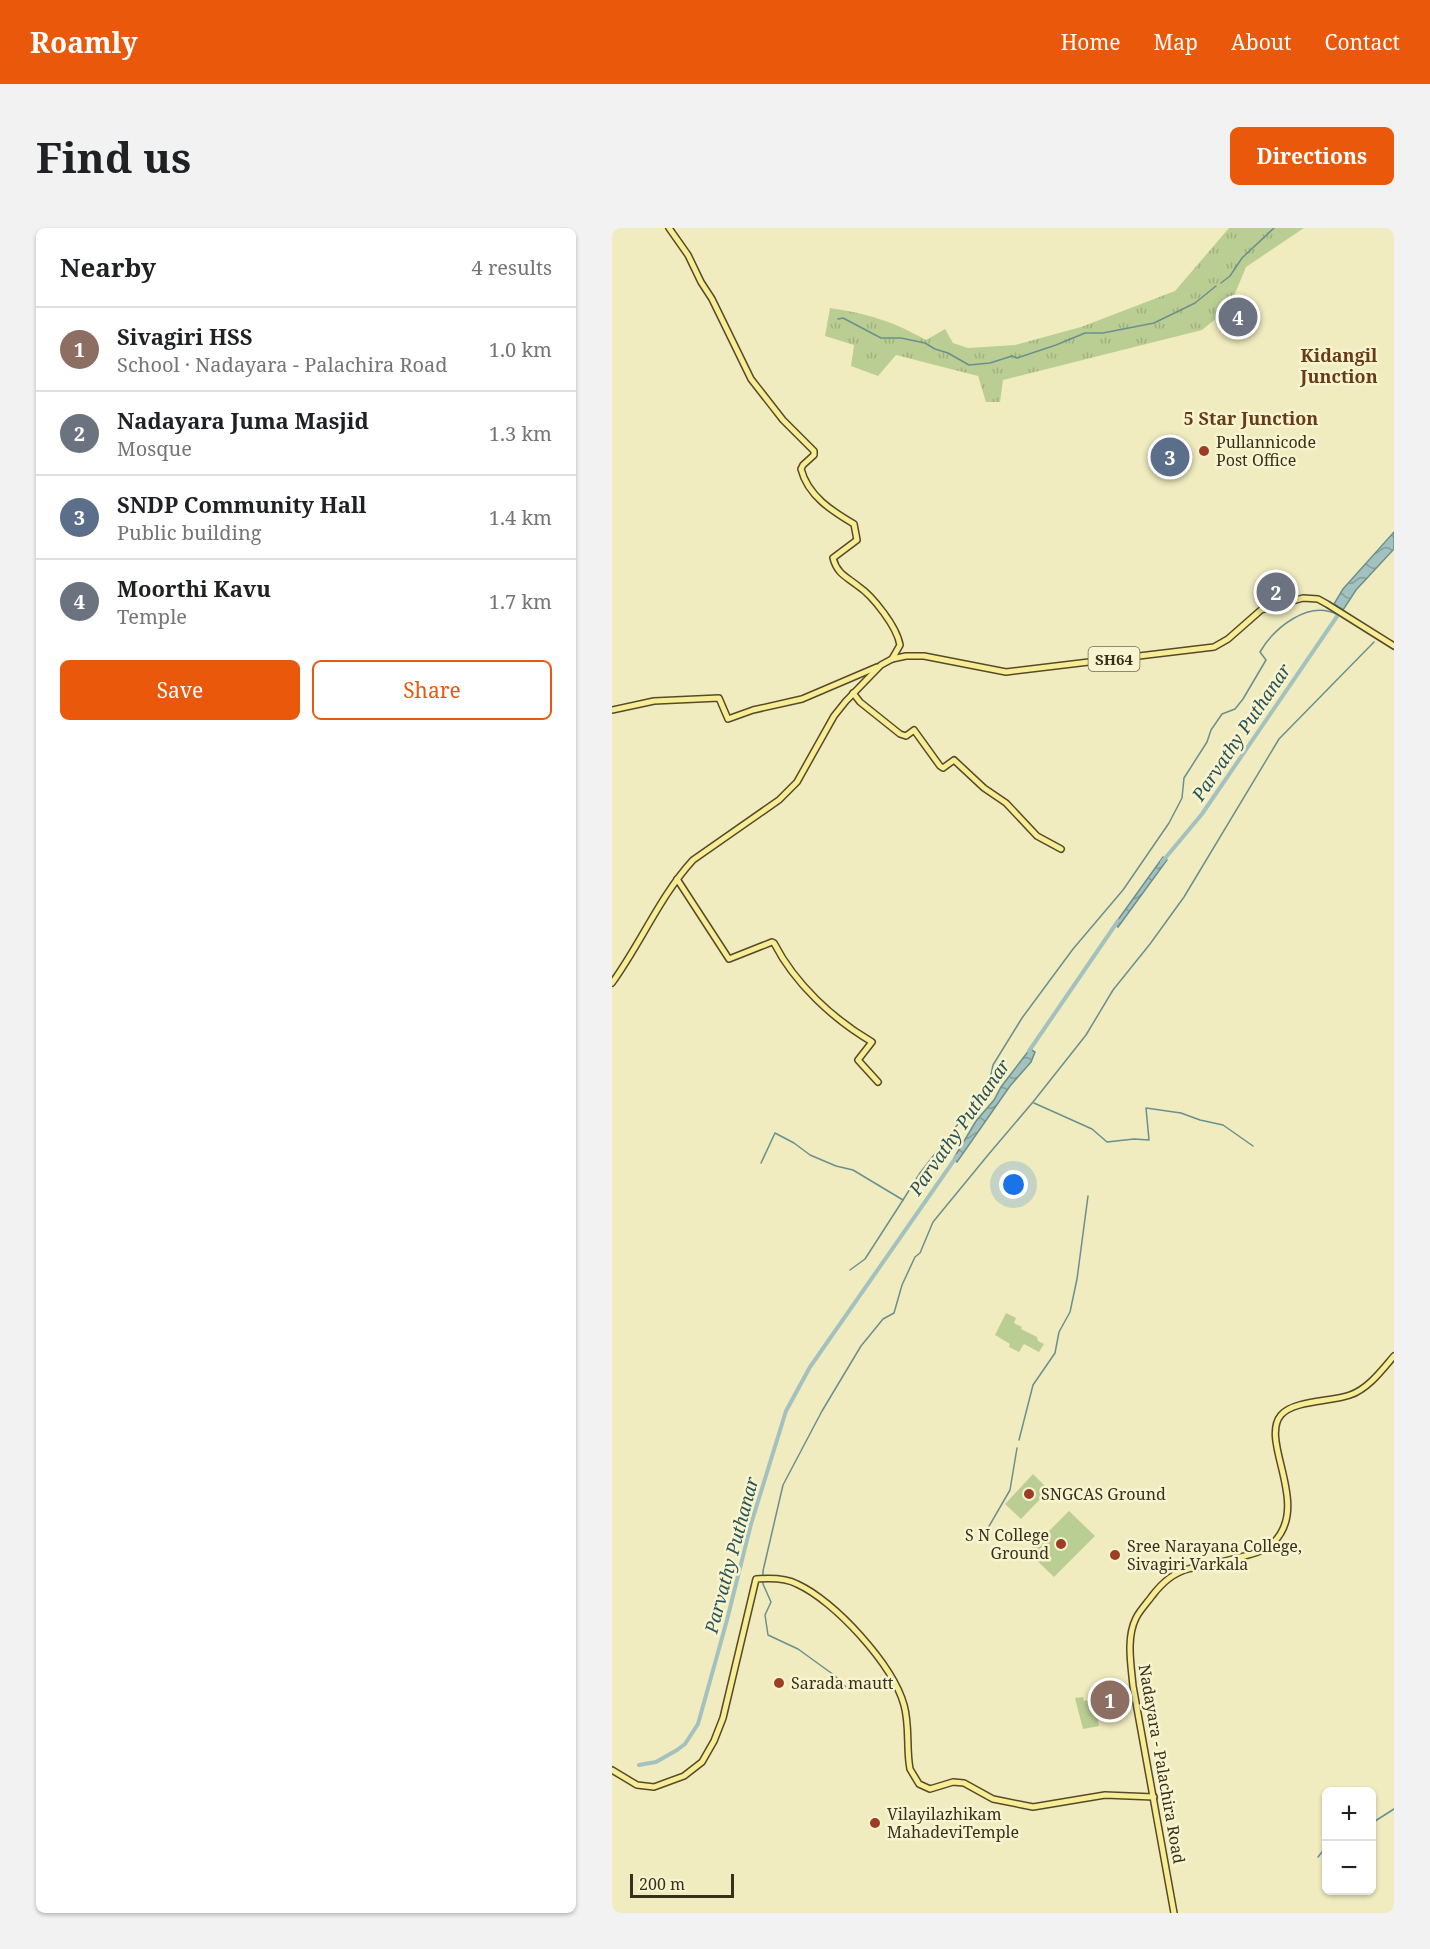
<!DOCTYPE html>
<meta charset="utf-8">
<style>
body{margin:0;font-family:"Noto Serif",serif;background:#f2f2f2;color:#202124}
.controls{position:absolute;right:18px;bottom:18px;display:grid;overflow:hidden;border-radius:9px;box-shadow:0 2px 4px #0004}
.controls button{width:54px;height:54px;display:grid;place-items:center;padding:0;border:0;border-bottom:2px solid #e0e0e0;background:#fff;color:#202124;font:30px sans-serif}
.scale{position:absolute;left:18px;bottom:15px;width:104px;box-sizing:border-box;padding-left:6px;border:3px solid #38301c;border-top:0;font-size:16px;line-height:21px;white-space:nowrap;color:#38301c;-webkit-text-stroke:4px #f7f4cf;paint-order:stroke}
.you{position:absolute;left:402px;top:957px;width:21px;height:21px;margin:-15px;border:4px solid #fff;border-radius:50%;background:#1a73e8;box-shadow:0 0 0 9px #1a73e833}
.badge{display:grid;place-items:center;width:39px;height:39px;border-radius:50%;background:#ea580c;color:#fff;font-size:20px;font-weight:700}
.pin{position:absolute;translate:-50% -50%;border:3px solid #fff;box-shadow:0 2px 6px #0006}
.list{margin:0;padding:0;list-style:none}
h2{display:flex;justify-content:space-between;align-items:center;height:78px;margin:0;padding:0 24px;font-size:26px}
h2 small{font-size:20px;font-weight:400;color:#757577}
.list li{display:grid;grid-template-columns:39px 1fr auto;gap:18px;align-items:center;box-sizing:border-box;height:84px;padding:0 24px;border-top:2px solid #e0e0e0}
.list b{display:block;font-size:22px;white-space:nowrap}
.list p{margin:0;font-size:20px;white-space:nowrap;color:#757577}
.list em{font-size:20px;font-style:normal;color:#757577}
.actions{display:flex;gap:12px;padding:18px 24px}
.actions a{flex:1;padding:14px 0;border:2px solid #ea580c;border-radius:9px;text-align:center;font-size:21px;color:#ea580c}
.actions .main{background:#ea580c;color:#fff}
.map{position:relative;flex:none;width:782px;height:1685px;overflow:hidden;border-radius:9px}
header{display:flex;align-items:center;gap:36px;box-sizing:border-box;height:84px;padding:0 30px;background:#ea580c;color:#fff}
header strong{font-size:28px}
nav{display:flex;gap:33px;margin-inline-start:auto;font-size:21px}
.intro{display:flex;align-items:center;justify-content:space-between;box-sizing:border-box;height:144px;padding:0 36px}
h1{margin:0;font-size:42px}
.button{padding:15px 27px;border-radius:9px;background:#ea580c;color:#fff;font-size:21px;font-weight:700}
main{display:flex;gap:36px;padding:0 36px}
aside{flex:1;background:#fff;border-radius:9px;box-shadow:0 2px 4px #0004}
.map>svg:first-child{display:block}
.grass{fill:url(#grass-tufts)}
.park{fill:#bace93}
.water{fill:url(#water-waves);stroke:#69908f;stroke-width:1.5}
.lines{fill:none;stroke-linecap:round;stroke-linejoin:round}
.stream{stroke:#69908f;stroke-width:1.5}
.canal{stroke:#a3c2bf;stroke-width:4}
.major-casing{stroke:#57492b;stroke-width:8}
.major{stroke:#f6ed94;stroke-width:5}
.poi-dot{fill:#9c3d24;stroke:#f7f4cf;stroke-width:2}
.labels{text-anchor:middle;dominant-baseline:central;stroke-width:5;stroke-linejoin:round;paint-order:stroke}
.shield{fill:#f7f4cf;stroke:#716b52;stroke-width:1.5}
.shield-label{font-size:15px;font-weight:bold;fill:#38301c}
.poi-label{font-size:16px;fill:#38301c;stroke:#f7f4cf;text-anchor:start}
.street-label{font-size:16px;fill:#38301c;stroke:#f7f4cf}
.neighbourhood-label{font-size:18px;font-weight:bold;fill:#673b19;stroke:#f7f4cf}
.water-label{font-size:18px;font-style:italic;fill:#2a5259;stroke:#f7f4cf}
</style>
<header>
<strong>Roamly</strong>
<nav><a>Home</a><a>Map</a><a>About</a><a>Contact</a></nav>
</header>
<div class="intro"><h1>Find us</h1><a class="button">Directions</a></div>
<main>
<aside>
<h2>Nearby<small>4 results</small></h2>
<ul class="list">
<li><span class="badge" style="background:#8d6e63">1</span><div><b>Sivagiri HSS</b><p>School · Nadayara - Palachira Road</p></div><em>1.0 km</em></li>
<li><span class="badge" style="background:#6b7280">2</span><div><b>Nadayara Juma Masjid</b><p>Mosque</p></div><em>1.3 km</em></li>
<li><span class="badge" style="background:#5c6f8a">3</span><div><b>SNDP Community Hall</b><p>Public building</p></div><em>1.4 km</em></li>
<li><span class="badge" style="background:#6b7280">4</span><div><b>Moorthi Kavu</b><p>Temple</p></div><em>1.7 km</em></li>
</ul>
<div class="actions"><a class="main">Save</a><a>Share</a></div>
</aside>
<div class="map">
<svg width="782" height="1685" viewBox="0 0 782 1685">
<defs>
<pattern id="grass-tufts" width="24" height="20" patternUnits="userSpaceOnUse" patternTransform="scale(1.5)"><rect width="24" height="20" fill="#bace93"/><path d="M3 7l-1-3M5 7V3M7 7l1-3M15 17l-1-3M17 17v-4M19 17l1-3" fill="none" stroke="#a1b17e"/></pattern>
<pattern id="water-waves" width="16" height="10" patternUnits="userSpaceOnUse" patternTransform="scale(1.5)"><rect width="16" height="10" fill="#a3c2bf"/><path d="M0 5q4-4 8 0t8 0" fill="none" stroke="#869e9a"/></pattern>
</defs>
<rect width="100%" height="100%" fill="#f0ecbf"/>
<path class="grass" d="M617 0H692L634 39 617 80 590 102 391 152 388 174H374L366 148 284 127 266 148 239 138 242 117 213 108 218 80C257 86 280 93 314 112L333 101 341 115 356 120 403 117 469 99 563 63Z"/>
<g class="park">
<polygon points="394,1085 404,1090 402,1095 410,1099 409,1101 425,1109 426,1113 432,1116 427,1124 412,1116 407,1124 397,1119 398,1116 383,1107"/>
<polygon points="421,1246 437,1262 409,1291 393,1276"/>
<polygon points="457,1283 483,1308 442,1349 416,1324"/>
<polygon points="482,1466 487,1498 471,1501 463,1470 471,1469 472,1473 478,1472 477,1467"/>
</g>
<g class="water">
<polygon points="782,304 782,321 744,362 731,382 722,376 731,361"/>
<polygon points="551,629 555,632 506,699 503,696"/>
<polygon points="418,821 423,824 419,834 398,858 345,934 342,930 364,893 382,872 389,859"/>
</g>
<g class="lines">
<g class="stream">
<polyline points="609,55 618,48 630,30 662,0"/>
<polyline points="226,91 231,90 269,110 289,110 313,115 323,121 336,125 357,137 378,135 400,128 405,130 444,117 473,105 491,105 542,95 583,75 604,58"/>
<polyline points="422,875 480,901 495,914 522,911 537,912 534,880 569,885 588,892 611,897 641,918"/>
<path d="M149 935 163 905 182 915 198 927 224 938 241 942 291 972 308 945 377 856 381 837 410 790 461 721 511 662 557 595 570 570 572 550 595 514 599 502 610 486 623 481 631 471 654 432 648 424C662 400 697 371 726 387"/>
<polyline points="238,1042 253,1031 291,972"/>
<polyline points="407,1212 421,1157 443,1125 447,1104 458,1084 465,1051 476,968"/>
<polyline points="376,1300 398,1262 405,1220"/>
<polyline points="374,1308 374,1306"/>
<polyline points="244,1454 240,1455 235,1460 222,1447 186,1421 156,1407 153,1387 159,1374 151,1356 151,1343 171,1257 210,1183 249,1118 271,1091 282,1085 290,1057 303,1029 308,1025 321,994 376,927 421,874 474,807 501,762 538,716 572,669 667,511 762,414"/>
<polyline points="760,1595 782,1581"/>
<polyline points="706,1629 714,1619"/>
</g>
<g class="canal">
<polyline points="550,634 590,586 728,384"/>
<polyline points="417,823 506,693"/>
<polyline points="27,1537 44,1534 65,1522 73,1516 86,1496 115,1392 139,1296 174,1183 198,1139 345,928"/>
</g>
<g class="major-casing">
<g id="major">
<path d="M57 0 76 27 89 54 100 71 139 151 171 192 202 223V227L191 237 189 241C196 268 220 283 242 296L245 312 221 330C225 346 235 349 246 358 261 368 285 399 288 417L280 431"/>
<polyline points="241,465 248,474 288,506 294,508 302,502 328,538 331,540 342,532 372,560 394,575 425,608 449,621"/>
<polyline points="0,482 42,473 107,470 116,491 141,482 190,471 265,439"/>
<path d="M65 651 117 731 160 714 162 715C183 756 221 791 260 814L246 832 266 854"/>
<path d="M0 755C29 715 48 668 81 632L167 572 185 554 222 488 234 473 269 437 280 431 294 428H312L394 444 602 419 616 411 649 382 691 370 706 371 715 376 782 418"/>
<path d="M0 1542 25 1557 42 1559 72 1548 90 1534 102 1513 111 1490 144 1351C157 1350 174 1350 185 1356 223 1373 281 1437 292 1477 298 1498 294 1520 298 1541L307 1556 318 1561 341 1554 352 1555 381 1571 421 1579 493 1567 542 1569"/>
<path d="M562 1685 521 1458C519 1436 514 1410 524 1390 528 1382 535 1375 540 1368 549 1356 561 1345 576 1341 591 1337 606 1335 621 1331 635 1327 651 1325 662 1314 699 1276 647 1213 669 1187 682 1172 719 1174 738 1167 756 1161 770 1142 782 1128"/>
</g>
</g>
<use href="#major" class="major"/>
</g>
<g class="poi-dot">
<circle cx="592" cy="223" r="6"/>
<circle cx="417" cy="1266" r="6"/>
<circle cx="449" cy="1316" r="6"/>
<circle cx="503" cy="1327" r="6"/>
<circle cx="167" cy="1455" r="6"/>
<circle cx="263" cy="1595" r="6"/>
</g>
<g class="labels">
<rect class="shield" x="476.5" y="419" width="51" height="24" rx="4.5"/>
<g class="shield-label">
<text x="502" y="431">SH64</text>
</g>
<g class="poi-label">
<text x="604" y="214">Pullannicode<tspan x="604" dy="18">Post Office</tspan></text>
<text x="429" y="1266">SNGCAS Ground</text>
<text x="437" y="1307" text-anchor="end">S N College<tspan x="437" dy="18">Ground</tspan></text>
<text x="515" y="1318">Sree Narayana College,<tspan x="515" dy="18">Sivagiri Varkala</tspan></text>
<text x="179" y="1455">Sarada mautt</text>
<text x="275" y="1586">Vilayilazhikam<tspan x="275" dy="18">MahadeviTemple</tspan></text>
</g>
<g class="street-label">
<text transform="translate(550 1536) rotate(80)">Nadayara - Palachira Road</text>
</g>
<g class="neighbourhood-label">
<text x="727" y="127">Kidangil<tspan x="727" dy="21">Junction</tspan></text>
<text x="639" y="190">5 Star Junction</text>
</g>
<g class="water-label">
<text transform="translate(629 504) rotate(-56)">Parvathy Puthanar</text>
<text transform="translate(347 899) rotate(-55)">Parvathy Puthanar</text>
<text transform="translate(119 1327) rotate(-75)">Parvathy Puthanar</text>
</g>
</g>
</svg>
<div class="controls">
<button>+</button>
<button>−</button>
</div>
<div class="scale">200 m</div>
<div class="you"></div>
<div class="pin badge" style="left:498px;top:1472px;background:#8d6e63">1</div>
<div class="pin badge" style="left:664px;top:364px;background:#6b7280">2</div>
<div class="pin badge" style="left:558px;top:229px;background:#5c6f8a">3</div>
<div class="pin badge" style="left:626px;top:89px;background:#6b7280">4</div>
</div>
</main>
